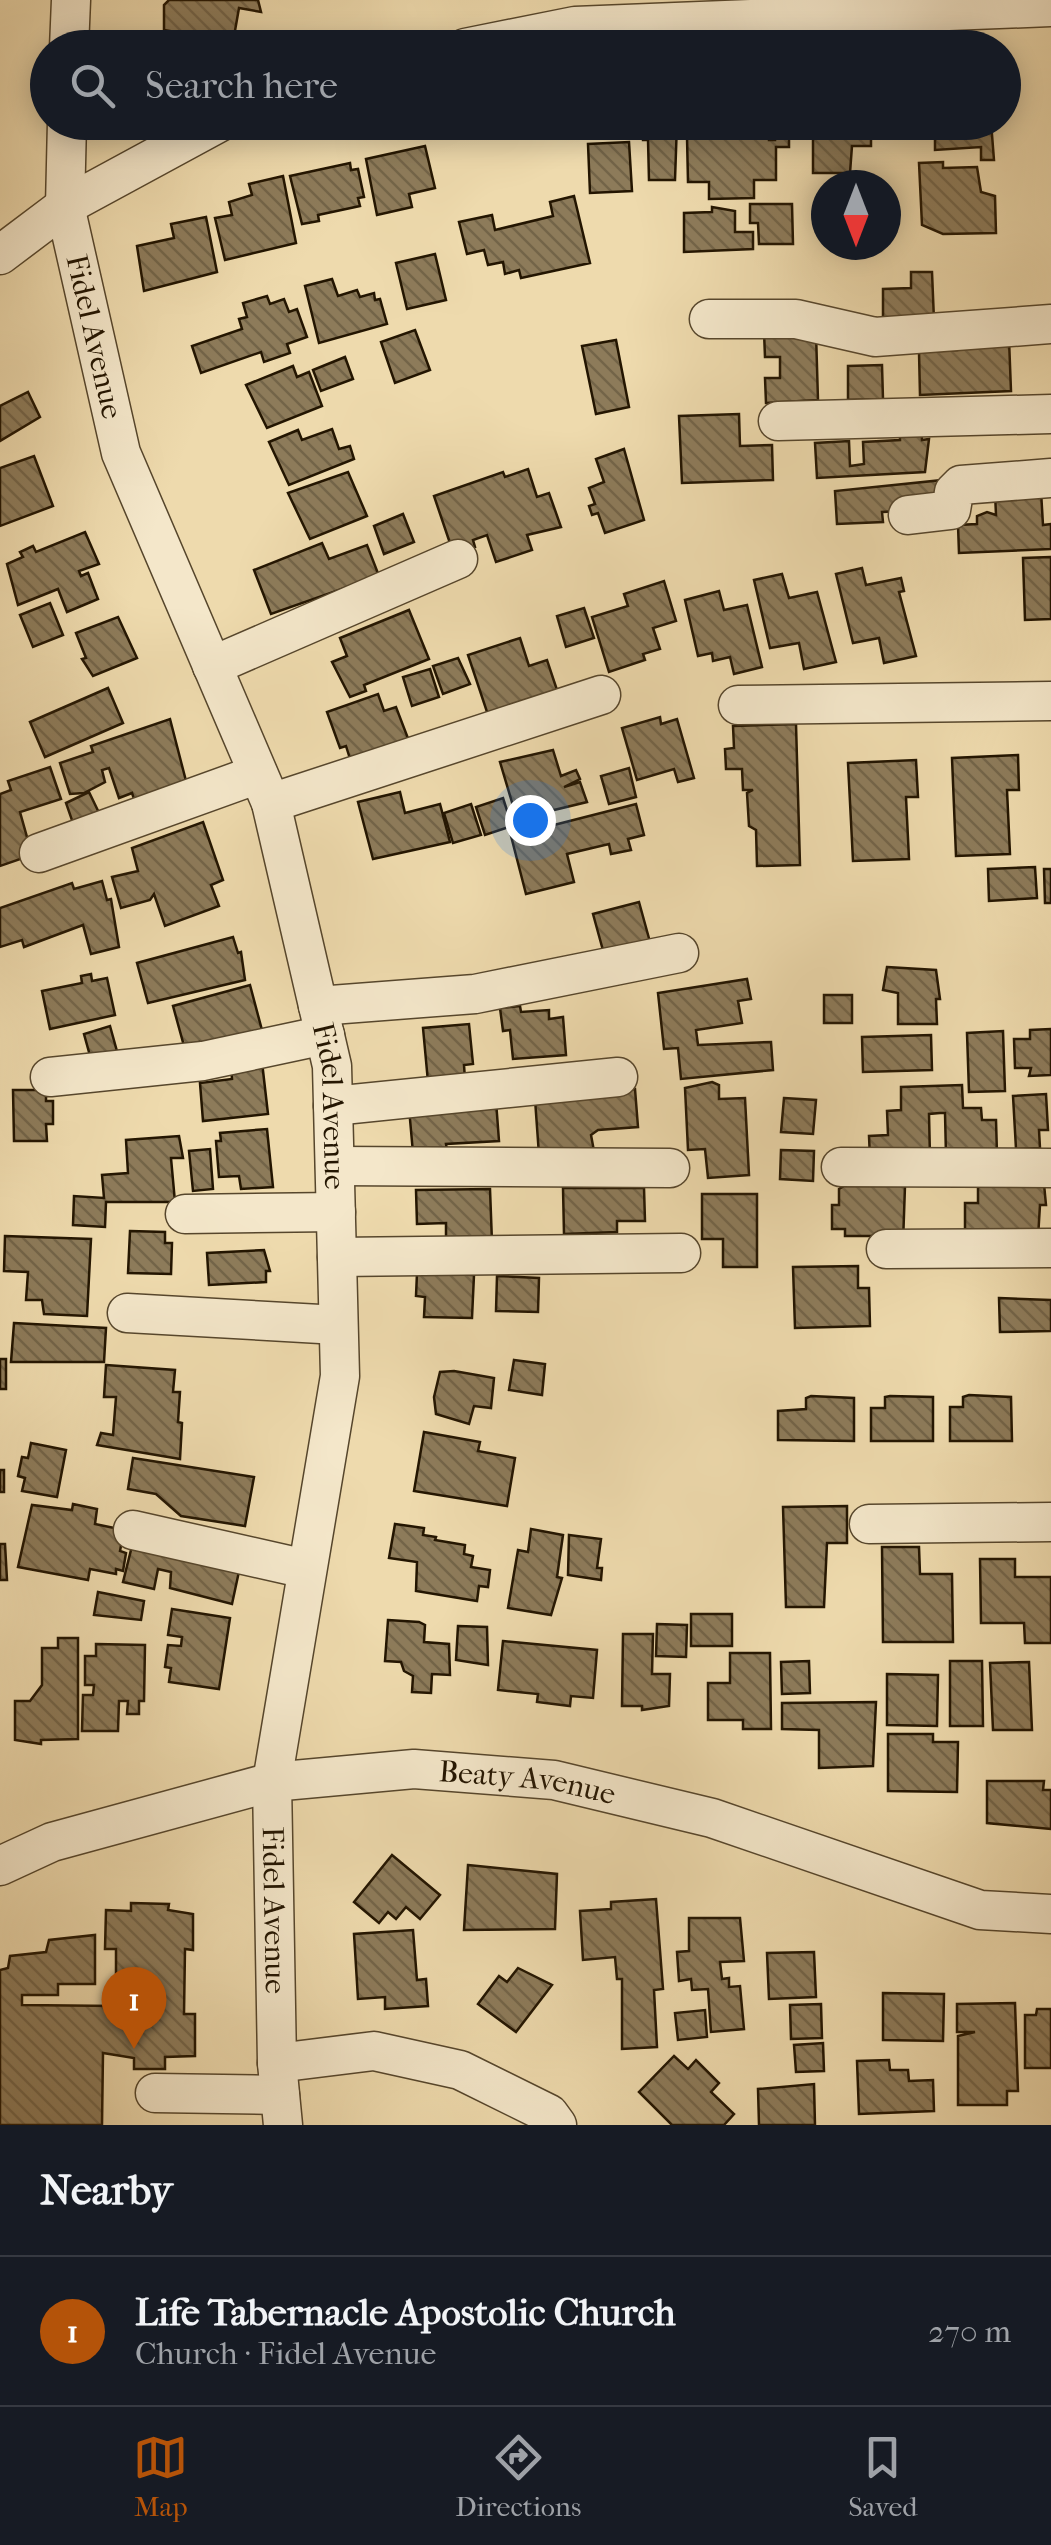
<!DOCTYPE html>
<meta charset="utf-8">
<style>
body{margin:0;font-family:"IM FELL French Canon",serif;background:#242831;color:#f1f3f6}
.compass{position:absolute;left:811px;top:170px;width:90px;height:90px;border-radius:50%;background:#171b24;box-shadow:0 5px 25px #0003;rotate:180deg}
.you{position:absolute;left:530px;top:820px;width:35px;height:35px;margin:-25px;border:8px solid #fff;border-radius:50%;background:#1a73e8;box-shadow:0 0 0 15px #1a73e833}
.badge{display:grid;place-items:center;width:65px;height:65px;border-radius:50%;background:#b45309;color:#fff;font-size:32px;font-weight:700}
.pin{position:absolute;translate:-50% -82px;filter:drop-shadow(0 2px 5px #0008)}
.pin::after{content:'';position:absolute;top:52px;width:35px;height:30px;background:inherit;clip-path:polygon(0 0,100% 0,50% 100%)}
.list{margin:0;padding:0;list-style:none}
h2{display:flex;justify-content:space-between;align-items:center;height:130px;margin:0;padding:0 40px;font-size:42px}
h2 small{font-size:32px;font-weight:400;color:#9ea1a6}
.list li{display:grid;grid-template-columns:65px 1fr auto;gap:30px;align-items:center;box-sizing:border-box;height:150px;padding:0 40px;border-top:2px solid #363941}
.list b{display:block;font-size:38px;white-space:nowrap}
.list p{margin:0;font-size:32px;white-space:nowrap;color:#9ea1a6}
.list em{font-size:32px;font-style:normal;color:#9ea1a6}
.icon{flex:none;width:55px;height:55px;fill:none;stroke:currentColor;stroke-width:2;stroke-linecap:round;stroke-linejoin:round}
.map{position:relative;flex:none;width:1051px;height:2125px;overflow:hidden}
.search{position:absolute;background:#171b24;box-shadow:0 5px 25px #0003;left:30px;right:30px;top:30px;height:110px;display:flex;align-items:center;gap:25px;box-sizing:border-box;padding:0 35px;border-radius:55px;color:#9ea1a6;font-size:38px}
.sheet{height:280px;background:#171b24}
nav{display:flex;justify-content:space-around;align-items:center;box-sizing:border-box;height:140px;border-top:2px solid #363941;background:#171b24;font-size:28px;color:#9ea1a6}
nav a{display:grid;justify-items:center;gap:5px}
nav .on{color:#b45309}
.map>svg:first-child{display:block}
.building{fill:url(#building-back-hatch);stroke:#231501;stroke-width:2.5}
.lines{fill:none;stroke-linecap:round;stroke-linejoin:round}
.minor-casing{stroke:#56462c;stroke-width:41}
.minor{stroke:#f4e7ca;stroke-width:38}
.labels{text-anchor:middle;dominant-baseline:central;stroke-width:10;stroke-linejoin:round;paint-order:stroke}
.street-label{font-size:30px;fill:#231501;stroke:#f4e7ca}
</style>
<div class="map">
<svg width="1051" height="2125" viewBox="0 0 1051 2125">
<defs>
<pattern id="building-back-hatch" width="6" height="6" patternUnits="userSpaceOnUse" patternTransform="scale(2.5)"><rect width="6" height="6" fill="#8d7b5a"/><path d="M-1 5l2 2M0 0l6 6M5-1l2 2" fill="none" stroke="#736448"/></pattern>
</defs>
<rect width="100%" height="100%" fill="#eedaad"/>
<filter id="stains"><feTurbulence type="fractalNoise" baseFrequency=".002" numOctaves="4"/><feColorMatrix values="0 0 0 0 .2 0 0 0 0 .09 0 0 0 0 .02 0 0 0 .5 -.17"/></filter>
<radialGradient id="worn" r=".72"><stop offset=".6" stop-color="#630" stop-opacity="0"/><stop offset="1" stop-color="#630" stop-opacity=".3"/></radialGradient>
<g class="building">
<polygon points="169,0 258,0 261,12 239,8 233,42 164,30 164,5"/>
<polygon points="642,122 677,122 675,180 649,180 648,140 643,140"/>
<polygon points="709,122 769,122 769,140 775,140 774,122 789,122 789,147 776,147 776,180 754,180 754,198 709,199 709,182 688,182 687,137 709,136"/>
<polygon points="802,122 879,122 879,134 871,134 871,146 852,146 850,173 813,173 813,135 805,135"/>
<polygon points="925,122 991,122 994,160 981,160 981,147 935,150 935,134 928,134"/>
<polygon points="629,142 632,191 590,193 588,144"/>
<polygon points="425,146 435,188 409,194 412,207 377,215 366,159"/>
<polygon points="943,162 943,168 977,167 981,192 995,196 996,233 943,234 922,225 919,163"/>
<polygon points="350,163 351,170 358,169 364,197 358,198 360,206 318,215 319,221 302,224 290,176"/>
<polygon points="283,176 296,243 225,260 215,218 232,215 229,202 252,195 249,184"/>
<polygon points="574,196 590,263 521,278 519,270 505,274 503,262 488,265 484,250 467,254 459,222 492,215 495,230 553,216 550,202"/>
<polygon points="750,204 792,204 793,244 759,244 758,223 750,223"/>
<polygon points="712,207 735,211 735,232 753,232 753,249 684,252 684,213 712,212"/>
<polygon points="206,217 217,272 144,291 137,246 174,238 171,224"/>
<polygon points="435,254 446,300 407,309 396,263"/>
<polygon points="911,272 932,272 934,320 883,322 883,289 911,288"/>
<polygon points="332,279 338,296 357,290 360,297 374,293 375,300 380,299 387,324 319,343 305,286"/>
<polygon points="267,296 270,304 284,299 289,312 297,309 307,337 287,344 290,353 264,362 261,352 201,373 192,346 242,329 239,319 247,317 243,303"/>
<polygon points="415,330 430,370 395,383 381,342"/>
<polygon points="764,332 816,333 818,400 766,403 765,378 780,378 780,357 765,357"/>
<polygon points="1009,339 1011,391 920,395 919,352 957,350 957,341"/>
<polygon points="616,340 629,407 596,414 582,346"/>
<polygon points="345,357 353,379 321,391 313,370"/>
<polygon points="882,365 883,399 848,400 848,366"/>
<polygon points="293,366 297,377 309,372 322,406 267,428 246,385"/>
<polygon points="28,392 40,417 0,441 0,406"/>
<polygon points="739,414 740,446 772,445 773,480 682,483 679,416"/>
<polygon points="332,429 339,449 350,446 354,459 289,485 269,442 298,430 302,440"/>
<polygon points="921,429 922,440 929,439 925,472 817,478 815,443 849,441 850,466 864,464 863,442 900,440 900,430"/>
<polygon points="624,449 644,520 605,533 598,513 592,515 589,506 595,504 589,488 604,482 596,459"/>
<polygon points="34,456 53,506 0,526 0,468"/>
<polygon points="528,469 537,497 549,493 561,527 527,535 532,550 496,562 487,535 473,540 475,547 454,555 434,496 503,472 505,477"/>
<polygon points="348,472 367,516 310,539 288,493"/>
<polygon points="943,480 944,509 882,512 883,522 837,524 835,491"/>
<polygon points="1041,491 1043,525 1051,524 1051,549 959,553 958,525 977,524 977,516 987,512 996,515 995,493"/>
<polygon points="403,514 414,542 384,554 374,526"/>
<polygon points="85,532 99,564 79,571 81,576 88,573 98,599 67,612 58,589 18,605 7,564 23,557 20,552 33,546 36,552"/>
<polygon points="322,543 329,559 367,545 379,576 271,614 254,570"/>
<polygon points="1051,557 1051,619 1025,620 1023,558"/>
<polygon points="862,568 866,585 901,578 904,591 899,592 916,656 884,663 879,638 853,643 836,574"/>
<polygon points="782,574 789,598 817,592 836,662 804,669 799,643 770,648 754,580"/>
<polygon points="664,581 676,621 653,628 660,649 643,654 645,660 609,672 592,617 628,606 624,594"/>
<polygon points="719,591 724,610 747,605 762,667 734,674 730,657 713,661 712,653 698,656 685,600"/>
<polygon points="50,603 63,635 33,647 20,615"/>
<polygon points="584,608 594,638 566,647 557,616"/>
<polygon points="409,610 429,659 364,685 366,691 350,697 332,662 347,656 340,638"/>
<polygon points="118,617 137,658 93,676 82,659 86,658 76,633"/>
<polygon points="520,638 529,666 547,660 557,690 488,715 468,655"/>
<polygon points="458,658 470,684 443,694 433,666"/>
<polygon points="430,669 439,697 412,706 403,677"/>
<polygon points="108,688 123,723 45,757 30,722"/>
<polygon points="378,694 384,711 396,707 409,741 351,762 346,746 340,748 327,712"/>
<polygon points="660,717 661,724 677,719 694,778 678,782 674,769 637,780 622,728"/>
<polygon points="170,719 186,781 134,799 132,793 119,798 109,768 102,770 105,782 84,793 70,794 60,763 93,752 91,746"/>
<polygon points="796,724 800,865 757,866 756,830 749,826 747,793 753,790 743,790 742,769 726,769 725,749 734,748 733,726"/>
<polygon points="553,750 561,776 576,770 580,779 564,787 580,782 587,802 517,819 500,762"/>
<polygon points="1018,755 1019,790 1007,790 1010,854 956,856 952,758"/>
<polygon points="916,760 918,797 906,797 909,859 853,861 848,763"/>
<polygon points="50,767 61,799 20,812 32,855 0,866 0,794 11,790 8,781"/>
<polygon points="629,768 636,797 609,804 601,776"/>
<polygon points="89,792 102,819 75,829 66,803"/>
<polygon points="400,792 405,813 440,804 450,842 373,859 358,802"/>
<polygon points="503,798 512,826 485,835 476,807"/>
<polygon points="471,804 481,835 453,843 444,813"/>
<polygon points="636,804 644,835 628,839 631,850 611,854 609,844 567,854 574,882 526,894 511,836"/>
<polygon points="203,822 223,880 211,885 219,906 165,926 154,894 150,900 121,908 112,877 138,871 132,848"/>
<polygon points="1035,867 1037,898 989,901 988,869"/>
<polygon points="1044,869 1051,869 1051,903 1045,903"/>
<polygon points="102,881 107,900 111,899 119,947 91,954 83,925 24,947 22,940 0,947 0,908 72,883 74,889"/>
<polygon points="639,902 650,942 604,954 593,914"/>
<polygon points="233,937 238,953 241,952 245,980 148,1003 137,963"/>
<polygon points="887,967 936,970 940,999 936,999 937,1024 898,1024 898,993 883,990"/>
<polygon points="91,974 92,981 107,978 115,1015 50,1029 42,991 82,983 81,976"/>
<polygon points="747,979 751,999 738,1001 742,1023 696,1030 698,1045 771,1042 773,1070 681,1079 678,1048 664,1049 658,993"/>
<polygon points="250,985 263,1034 202,1051 199,1042 184,1046 173,1006"/>
<rect x="824" y="995" width="28" height="28"/>
<polygon points="520,1006 521,1012 549,1010 549,1019 563,1017 566,1055 513,1059 510,1030 503,1031 500,1008"/>
<polygon points="469,1024 473,1064 464,1065 465,1079 428,1082 423,1028"/>
<polygon points="110,1026 118,1055 92,1063 84,1034"/>
<polygon points="1051,1029 1051,1075 1029,1076 1031,1068 1015,1068 1014,1039 1030,1039 1030,1030"/>
<polygon points="1003,1031 1005,1091 969,1092 967,1033"/>
<polygon points="931,1035 932,1070 863,1072 862,1037"/>
<polygon points="262,1062 268,1114 203,1121 200,1083 232,1079 231,1066"/>
<polygon points="712,1082 719,1085 719,1099 745,1098 749,1175 708,1178 705,1149 688,1150 685,1088"/>
<polygon points="962,1085 963,1108 981,1108 982,1120 996,1120 997,1154 946,1156 945,1113 940,1113 929,1114 930,1157 870,1159 869,1136 888,1135 887,1111 901,1110 901,1087"/>
<polygon points="635,1089 638,1127 598,1130 591,1135 594,1151 539,1155 535,1099"/>
<polygon points="13,1090 46,1090 46,1101 53,1101 53,1124 46,1124 47,1141 14,1141"/>
<polygon points="1046,1094 1048,1130 1039,1130 1040,1148 1016,1149 1013,1096"/>
<polygon points="784,1098 816,1100 813,1134 781,1132"/>
<polygon points="496,1101 499,1141 446,1144 447,1150 413,1153 409,1108"/>
<polygon points="267,1129 273,1187 241,1189 239,1176 219,1177 216,1141 221,1141 220,1133"/>
<polygon points="179,1136 183,1158 171,1158 175,1202 106,1202 105,1227 73,1225 74,1196 104,1198 102,1175 128,1173 126,1140"/>
<polygon points="210,1149 213,1189 193,1191 189,1151"/>
<polygon points="781,1150 814,1151 813,1181 780,1179"/>
<polygon points="978,1184 1044,1184 1046,1205 1040,1205 1038,1238 965,1229 965,1203 978,1203"/>
<polygon points="844,1186 905,1186 903,1243 887,1236 845,1236 845,1229 832,1229 832,1205 839,1205 839,1189"/>
<polygon points="563,1188 644,1188 645,1221 617,1221 617,1232 564,1234"/>
<polygon points="490,1189 492,1242 446,1243 446,1223 417,1224 416,1190"/>
<polygon points="702,1194 757,1194 757,1267 723,1267 723,1239 702,1239"/>
<polygon points="130,1231 165,1232 165,1243 172,1243 171,1274 128,1273"/>
<polygon points="5,1236 91,1239 87,1316 44,1314 42,1300 26,1300 28,1272 4,1271"/>
<polygon points="264,1250 270,1271 266,1271 266,1282 209,1285 207,1253"/>
<polygon points="858,1266 858,1288 869,1288 870,1326 795,1328 793,1267"/>
<polygon points="417,1273 474,1275 472,1318 424,1317 425,1297 416,1296"/>
<polygon points="497,1276 539,1278 538,1312 496,1311"/>
<polygon points="999,1298 1051,1300 1051,1331 1000,1332"/>
<polygon points="14,1323 106,1328 104,1362 11,1362"/>
<rect x="0" y="1359" width="6" height="30"/>
<polygon points="514,1360 545,1364 542,1395 509,1390"/>
<polygon points="106,1365 175,1370 173,1392 180,1392 178,1422 182,1423 180,1459 97,1445 101,1433 113,1435 116,1397 104,1397"/>
<polygon points="454,1371 494,1378 491,1408 474,1406 469,1424 436,1414 434,1397 440,1372"/>
<polygon points="969,1395 1011,1397 1012,1441 950,1441 950,1407 963,1407 963,1397"/>
<polygon points="811,1396 854,1398 854,1441 778,1440 778,1411 806,1409 806,1398"/>
<polygon points="890,1396 933,1397 933,1441 871,1441 871,1408 885,1408 885,1397"/>
<polygon points="424,1432 480,1442 478,1451 515,1458 507,1506 414,1491"/>
<polygon points="31,1443 66,1450 57,1497 22,1491 25,1478 18,1476 22,1457 28,1458"/>
<polygon points="133,1458 254,1477 245,1526 181,1516 156,1494 128,1489"/>
<rect x="0" y="1470" width="4" height="22"/>
<polygon points="73,1504 97,1509 95,1524 124,1530 120,1551 126,1553 123,1571 116,1569 116,1574 90,1569 88,1580 18,1567 32,1505 72,1510"/>
<polygon points="847,1506 847,1543 827,1543 824,1607 786,1607 783,1507"/>
<polygon points="395,1524 424,1528 423,1535 436,1537 435,1540 465,1545 464,1554 473,1556 471,1567 490,1570 488,1587 479,1586 477,1601 416,1591 417,1562 389,1558"/>
<polygon points="531,1529 563,1535 557,1577 562,1578 551,1615 508,1608 518,1550 528,1552"/>
<polygon points="569,1535 601,1539 597,1568 602,1568 601,1580 568,1575"/>
<polygon points="133,1542 241,1562 232,1604 170,1588 171,1572 158,1569 154,1589 123,1582"/>
<polygon points="0,1544 5,1544 7,1580 0,1580"/>
<polygon points="882,1547 919,1547 920,1574 952,1574 953,1642 883,1642"/>
<polygon points="980,1559 1015,1559 1015,1577 1051,1577 1051,1643 1025,1643 1024,1623 981,1623"/>
<polygon points="98,1592 144,1601 141,1620 94,1615"/>
<polygon points="172,1609 230,1618 219,1689 169,1682 171,1668 165,1667 168,1645 181,1646 182,1637 168,1635"/>
<rect x="691" y="1614" width="41" height="32"/>
<polygon points="388,1620 419,1622 425,1625 424,1642 449,1644 450,1675 432,1674 431,1693 412,1692 413,1676 404,1671 401,1662 385,1661"/>
<polygon points="657,1624 687,1625 686,1657 656,1656"/>
<polygon points="458,1626 487,1627 488,1665 456,1660"/>
<polygon points="623,1634 653,1634 652,1674 670,1674 669,1706 642,1710 642,1706 622,1706"/>
<polygon points="58,1638 78,1638 78,1739 41,1740 41,1744 15,1740 15,1701 30,1701 42,1685 42,1648 58,1648"/>
<polygon points="503,1641 597,1650 593,1698 571,1696 570,1706 537,1702 538,1694 498,1690"/>
<polygon points="96,1644 145,1645 144,1701 139,1701 139,1714 127,1714 128,1701 119,1701 118,1731 82,1731 83,1695 93,1695 94,1685 85,1685 85,1656 96,1656"/>
<polygon points="730,1653 770,1653 771,1729 743,1729 743,1720 708,1720 708,1683 730,1683"/>
<polygon points="809,1661 810,1693 782,1694 781,1662"/>
<polygon points="950,1661 982,1661 983,1726 950,1726"/>
<polygon points="1029,1662 1032,1730 993,1730 990,1663"/>
<polygon points="887,1674 938,1675 937,1726 887,1725"/>
<polygon points="876,1702 873,1766 819,1768 819,1730 782,1729 782,1703"/>
<polygon points="888,1734 933,1734 933,1742 958,1742 957,1792 888,1791"/>
<polygon points="987,1781 1044,1781 1043,1790 1051,1790 1051,1829 987,1823"/>
<polygon points="392,1855 440,1895 420,1919 406,1907 396,1919 388,1912 379,1923 354,1902"/>
<polygon points="468,1865 557,1874 555,1929 464,1930"/>
<polygon points="656,1899 663,1989 654,1990 657,2047 622,2049 622,1979 617,1979 615,1957 583,1960 580,1911 611,1909 611,1902"/>
<polygon points="131,1903 169,1904 168,1910 193,1914 193,1950 185,1949 184,2014 195,2014 195,2056 165,2057 165,2069 134,2069 134,2058 103,2053 102,2125 0,2125 0,1970 8,1968 10,1956 46,1952 49,1940 95,1935 95,1984 58,1984 58,1995 22,1995 22,2005 116,2006 116,1949 105,1949 106,1910 131,1911"/>
<polygon points="689,1918 740,1918 744,1961 720,1962 722,1979 729,1978 729,1987 740,1986 744,2029 711,2032 708,1989 692,1990 691,1979 679,1981 677,1952 689,1951"/>
<polygon points="413,1930 417,1980 426,1979 428,2006 385,2009 385,1997 358,1999 354,1934"/>
<polygon points="814,1952 816,1997 769,1999 767,1953"/>
<polygon points="518,1968 552,1985 516,2032 478,2004 499,1976 507,1982"/>
<polygon points="883,1993 944,1994 943,2041 883,2040"/>
<polygon points="1015,2003 1018,2091 1007,2091 1007,2105 958,2105 958,2036 975,2032 957,2032 957,2004"/>
<polygon points="821,2004 822,2038 791,2039 790,2005"/>
<polygon points="1037,2009 1051,2009 1051,2068 1025,2068 1025,2015 1036,2015"/>
<polygon points="705,2010 707,2037 678,2040 675,2013"/>
<polygon points="823,2043 824,2071 796,2072 794,2045"/>
<polygon points="674,2056 688,2069 696,2060 719,2083 711,2092 734,2114 724,2125 672,2125 639,2092"/>
<polygon points="889,2060 890,2070 908,2070 909,2081 933,2080 934,2111 859,2114 857,2061"/>
<polygon points="814,2084 815,2125 759,2125 758,2089"/>
</g>
<g class="lines">
<g class="minor-casing">
<g id="minor">
<polyline points="69,48 71,0"/>
<polyline points="465,48 575,26 1051,7"/>
<path id="s1" d="M67 122 65 206 121 453 271 803 332 1066 340 1376 272 1782 277 2063 283 2125"/>
<polyline points="0,255 65,206 220,122"/>
<polyline points="709,319 796,319 875,337 1051,324"/>
<polyline points="778,421 1051,414"/>
<polyline points="908,515 951,510 954,492 961,485 1051,478"/>
<polyline points="212,666 458,559"/>
<polyline points="738,705 1051,701"/>
<polyline points="271,803 601,695"/>
<polyline points="39,853 258,774"/>
<polyline points="318,1006 475,994 679,953"/>
<polyline points="50,1077 203,1061 325,1035"/>
<polyline points="333,1106 618,1077"/>
<polyline points="335,1166 670,1168"/>
<polyline points="841,1167 1051,1168"/>
<polyline points="185,1214 336,1212"/>
<polyline points="886,1249 1051,1248"/>
<polyline points="337,1257 681,1253"/>
<polyline points="127,1313 338,1325"/>
<polyline points="869,1524 1051,1522"/>
<polyline points="133,1530 306,1569"/>
<path id="s2" d="M0 1866 52 1842 272 1782 414 1769 554 1780 712 1818 980 1910 1051 1914"/>
<polyline points="277,2063 374,2051 460,2070 549,2114 557,2125"/>
<polyline points="155,2093 280,2095"/>
</g>
</g>
<use href="#minor" class="minor"/>
</g>
<g class="labels">
<g class="street-label">
<text stroke="none"><textPath href="#s1" startOffset="218">Fidel Avenue</textPath></text>
<text stroke="none"><textPath href="#s1" startOffset="1028">Fidel Avenue</textPath></text>
<text stroke="none"><textPath href="#s2" startOffset="542">Beaty Avenue</textPath></text>
<text stroke="none"><textPath href="#s1" startOffset="1838">Fidel Avenue</textPath></text>
</g>
</g>
<rect width="100%" height="100%" filter="url(#stains)"/>
<rect width="100%" height="100%" fill="url(#worn)"/>
</svg>
<svg class="compass" viewBox="-18 -18 36 36"><path d="M0-13l5 13h-10z" fill="#e53935"/><path d="M0 13l5-13h-10z" fill="#9ea1a6"/></svg>
<div class="you"></div>
<div class="pin badge" style="left:134px;top:2049px">1</div>
<div class="search"><svg class="icon" aria-label="search" viewBox="0 0 24 24"><circle cx="10" cy="10" r="6"/><path d="M15 15l6 6"/></svg>Search here</div>
</div>
<section class="sheet">
<h2>Nearby<small></small></h2>
<ul class="list">
<li><span class="badge">1</span><div><b>Life Tabernacle Apostolic Church</b><p>Church · Fidel Avenue</p></div><em>270 m</em></li>
</ul>
</section>
<nav>
<a class="on"><svg class="icon" aria-label="map" viewBox="0 0 24 24"><path d="M3 6l6-2 6 2 6-2v14l-6 2-6-2-6 2zM9 4v14M15 6v14"/></svg>Map</a>
<a><svg class="icon" aria-label="directions" viewBox="0 0 24 24"><path d="M12 3l9 9-9 9-9-9zM9 14v-3h6M13 9l2 2-2 2"/></svg>Directions</a>
<a><svg class="icon" aria-label="saved" viewBox="0 0 24 24"><path d="M7 4h10v16l-5-4-5 4z"/></svg>Saved</a>
</nav>
